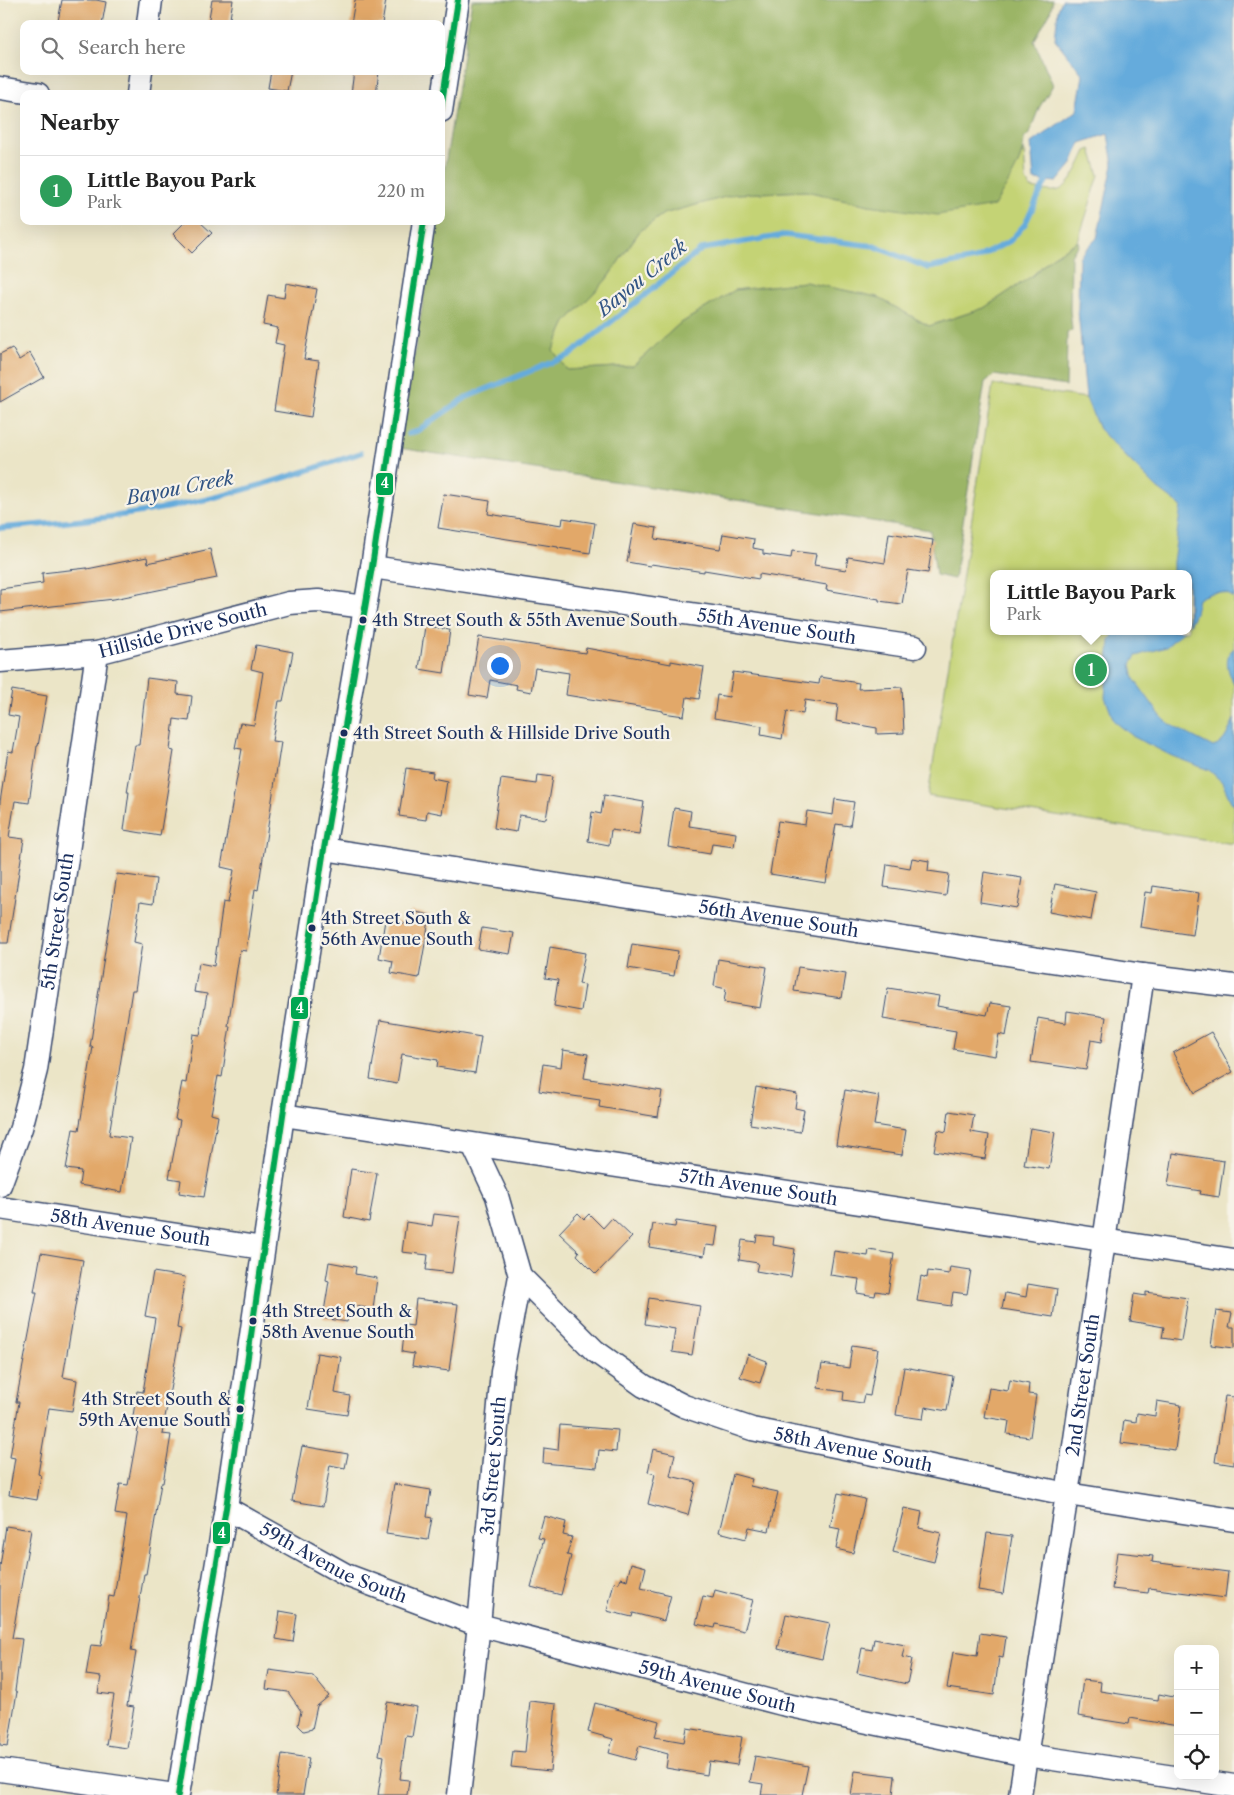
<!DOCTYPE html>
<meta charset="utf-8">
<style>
body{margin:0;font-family:"Libre Caslon Text",serif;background:#f2f2f2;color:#222}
.controls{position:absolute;right:15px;bottom:15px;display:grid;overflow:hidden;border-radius:10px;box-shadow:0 5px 20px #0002}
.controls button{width:45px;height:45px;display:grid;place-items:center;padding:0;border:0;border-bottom:1px solid #e0e0e0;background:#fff;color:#222;font:25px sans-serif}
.you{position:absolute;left:499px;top:665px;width:18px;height:18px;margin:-12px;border:4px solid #fff;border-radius:50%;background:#1a73e8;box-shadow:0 0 0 8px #1a73e833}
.badge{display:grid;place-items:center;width:32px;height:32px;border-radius:50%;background:#0f766e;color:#fff;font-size:16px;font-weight:700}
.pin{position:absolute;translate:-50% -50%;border:2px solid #fff;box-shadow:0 1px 5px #0006}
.popup{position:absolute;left:990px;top:570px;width:202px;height:65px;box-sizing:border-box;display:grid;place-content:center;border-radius:10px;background:#fff;filter:drop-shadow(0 1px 4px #0005);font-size:16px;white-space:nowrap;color:#767676}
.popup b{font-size:19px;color:#222}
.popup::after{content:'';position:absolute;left:50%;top:100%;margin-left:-10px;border:10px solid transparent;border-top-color:#fff}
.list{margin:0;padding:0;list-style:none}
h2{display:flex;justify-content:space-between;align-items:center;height:65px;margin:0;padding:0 20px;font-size:21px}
h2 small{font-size:16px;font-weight:400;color:#767676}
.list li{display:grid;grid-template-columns:32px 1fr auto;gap:15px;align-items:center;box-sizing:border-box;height:70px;padding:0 20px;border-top:1px solid #e0e0e0}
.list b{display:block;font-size:19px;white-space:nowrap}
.list p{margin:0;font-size:16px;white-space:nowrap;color:#767676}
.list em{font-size:16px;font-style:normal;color:#767676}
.icon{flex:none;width:28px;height:28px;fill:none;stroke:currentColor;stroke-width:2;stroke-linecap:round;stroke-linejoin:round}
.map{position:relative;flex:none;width:1234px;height:1795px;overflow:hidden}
.search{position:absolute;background:#fff;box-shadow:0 5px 20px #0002;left:20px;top:20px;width:425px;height:55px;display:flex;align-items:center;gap:12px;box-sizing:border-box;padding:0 18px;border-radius:10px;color:#767676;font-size:19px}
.panel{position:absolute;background:#fff;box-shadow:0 5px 20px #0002;left:20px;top:90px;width:425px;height:135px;border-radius:10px}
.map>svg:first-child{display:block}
.green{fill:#c4d375;stroke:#70816a;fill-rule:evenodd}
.forest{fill:#9bb566;stroke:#5b7262}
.water{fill:#65abdc;stroke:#406d9d}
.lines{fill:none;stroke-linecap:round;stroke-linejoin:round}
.stream{stroke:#65abdc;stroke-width:5.5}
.building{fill:#e2a869}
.minor-casing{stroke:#3a4a6e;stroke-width:25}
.minor{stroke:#fff;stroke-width:22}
.bus-1-casing{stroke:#f7f3e8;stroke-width:10}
.bus-1{stroke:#00a651;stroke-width:6}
.bus-dot{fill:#1b2f5e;stroke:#f7f3e8;stroke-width:2}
.labels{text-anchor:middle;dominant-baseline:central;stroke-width:4.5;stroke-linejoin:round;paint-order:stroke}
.bus-label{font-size:17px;fill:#1b2f5e;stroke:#f7f3e8;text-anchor:start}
.street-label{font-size:18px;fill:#1b2f5e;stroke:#f7f3e8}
.water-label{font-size:19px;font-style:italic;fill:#315484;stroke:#f7f3e8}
.line-badge{stroke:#f7f3e8;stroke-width:2}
.badge-label{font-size:14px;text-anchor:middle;font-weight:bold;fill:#fff}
</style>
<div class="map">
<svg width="1234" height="1795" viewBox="0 0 1234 1795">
<rect width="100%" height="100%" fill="#f7f3e8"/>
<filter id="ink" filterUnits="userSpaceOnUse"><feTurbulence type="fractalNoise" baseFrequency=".02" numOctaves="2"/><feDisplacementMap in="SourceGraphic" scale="10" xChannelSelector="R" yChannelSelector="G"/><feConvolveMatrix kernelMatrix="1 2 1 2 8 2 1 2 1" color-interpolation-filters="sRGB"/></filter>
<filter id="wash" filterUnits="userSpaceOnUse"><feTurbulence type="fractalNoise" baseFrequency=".0096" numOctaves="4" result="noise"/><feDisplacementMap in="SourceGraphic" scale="20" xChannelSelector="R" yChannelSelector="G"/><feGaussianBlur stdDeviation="1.12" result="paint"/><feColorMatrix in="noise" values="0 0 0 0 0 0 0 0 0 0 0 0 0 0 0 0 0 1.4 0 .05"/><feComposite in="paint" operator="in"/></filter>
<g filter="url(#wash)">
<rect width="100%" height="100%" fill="#ebe5c7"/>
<g class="green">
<path d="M1024 149 1026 181 1031 188C1039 189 1051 193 1059 190 1071 186 1081 161 1086 151L1091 149 1099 175 1078 241 1052 257 1032 276 984 308 929 326 877 297 805 282 735 290 678 325 633 366 567 370 553 350 566 322 606 280 639 232 663 214 736 194 806 191 869 205 1017 166Z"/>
<path d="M993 384 1086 398 1099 429 1157 488 1234 544V844L928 796ZM994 574H1188V631H994Z"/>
</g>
<path class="forest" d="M472 0H1053L1050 13 1034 41 1053 85 1039 108 1029 134 1024 139C1023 164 1006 185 994 206L937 215 869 205 806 191 736 194 663 214 639 232 606 280 566 322 553 350 567 370 633 366 678 325 735 290 805 282 877 297 929 326 984 308 1032 276 1052 257 1078 241 1079 245 1072 253 1071 257 1070 310 1072 330 1067 333 1066 386 994 375 985 382 954 579 936 575 930 530 399 448 436 221H441V190Z"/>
<g class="water">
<path d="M1062 0H1234V598C1222 589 1210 592 1198 599L1195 613 1189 625 1188 574H1173V562L1181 506 1157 488 1099 429 1086 398 1078 310 1079 257 1097 238 1113 165 1108 134 1080 143 1072 164 1057 182 1034 180 1031 143 1077 111 1083 75 1055 39 1058 10Z"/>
<path d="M1115 631H1184L1166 647 1136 656 1131 664 1134 679 1163 719 1178 729 1213 747C1225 744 1229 730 1234 719V804L1231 802 1222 782 1209 770 1172 756 1134 737 1114 721 1105 697 1110 641Z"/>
<path d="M1234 648V685C1229 673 1222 658 1234 648Z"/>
</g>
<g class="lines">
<g class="stream">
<polyline points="408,434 417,431 467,397 570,355 702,249 785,235 874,246 928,268 975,259 1010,241 1025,224 1046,181"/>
<path d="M0 528C62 523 124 517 185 504 245 492 303 472 361 453"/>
</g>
</g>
<g id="blocks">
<g class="building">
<polygon points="62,0 96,0 106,2 102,24 73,24 58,21"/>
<polygon points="212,0 233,0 229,24 208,24"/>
<polygon points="355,0 386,0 382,24 351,24"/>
<polygon points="271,71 291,71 287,91 268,88"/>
<polygon points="354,71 379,71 376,94 351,94"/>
<polygon points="186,221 199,221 212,233 192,253 173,234"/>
<polygon points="286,283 317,289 304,359 319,361 311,417 274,411 284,345 275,343 278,328 263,325 268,295 284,298"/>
<polygon points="12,348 19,360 30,353 44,377 0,402 0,354"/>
<polygon points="444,494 490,501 488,514 562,525 563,518 595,523 590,553 558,548 558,547 438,528"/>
<polygon points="634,524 657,528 655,539 720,549 723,534 754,539 753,548 763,550 763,554 791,558 792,551 816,554 814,565 846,570 848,557 885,563 889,533 933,540 928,573 908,570 902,604 879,601 879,599 826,590 827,585 759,574 759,579 704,570 704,572 651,564 650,566 627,562"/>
<polygon points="210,549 217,578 114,599 0,612 0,589 43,583 42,573 87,568 87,569 147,557 148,563"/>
<polygon points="425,626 450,630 444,673 419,669"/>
<polygon points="479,637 585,653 586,648 671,664 671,661 704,667 699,699 687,697 684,716 663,713 663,711 566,695 569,673 535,668 531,692 516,689 517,685 490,680 487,698 469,695"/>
<polygon points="256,645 293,652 283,701 279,701 272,741 281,742 258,890 255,889 246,951 240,950 228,1026 230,1026 222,1077 218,1076 211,1114 218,1116 204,1197 179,1193 181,1180 169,1178 180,1120 175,1119 182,1082 186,1083 193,1034 200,1035 207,994 194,992 199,963 214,966 223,902 228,903 234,870 221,867 242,749 235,748 240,723 254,725 259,697 263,672 251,669"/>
<polygon points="733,672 819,684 820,677 859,683 858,689 902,687 904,733 877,734 877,728 836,721 838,705 805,700 803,714 787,711 782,739 761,735 762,726 714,718 717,695 729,697"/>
<polygon points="147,678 178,682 177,694 192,696 189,721 174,719 170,750 174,751 160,836 124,830 129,792 127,792 135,745 139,745"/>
<polygon points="12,690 47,696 38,746 37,746 29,803 15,801 9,837 24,839 8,943 0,943 0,802 8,751 13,752 19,717 8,715"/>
<polygon points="406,768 433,772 432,778 447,781 442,814 427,811 426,820 399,816"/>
<polygon points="538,775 553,777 546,819 519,815 516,832 494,828 501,779 537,784"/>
<polygon points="604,795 644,802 639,834 611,830 609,845 588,841 592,812 601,814"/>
<polygon points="835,799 854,802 850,826 836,824 826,883 770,874 778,821 805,825 807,811 833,815"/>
<polygon points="674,808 691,811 689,826 736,833 734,847 712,844 710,854 668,847"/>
<polygon points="912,858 929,861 928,871 949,874 946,896 884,887 887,864 910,868"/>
<polygon points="984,872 1022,878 1017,908 980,902"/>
<polygon points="117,874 156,879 153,904 140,902 134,942 142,944 135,990 132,990 109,1135 131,1138 122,1192 79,1185 81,1171 66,1169 73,1129 79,1130 93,1047 90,1047"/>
<polygon points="1055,884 1096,892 1091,920 1049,912"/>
<polygon points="1153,886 1199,893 1193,935 1140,927 1145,892 1152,893"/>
<polygon points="411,911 430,915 419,978 391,973 393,961 379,958 385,920 408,924"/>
<polygon points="482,928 514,933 510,954 478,949"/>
<polygon points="632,944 678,951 674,976 628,968"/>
<polygon points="550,947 585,953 579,984 585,985 581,1011 554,1006 558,980 545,978"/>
<polygon points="718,959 767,967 760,1008 724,1002 726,989 714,986"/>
<polygon points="798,967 846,974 842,998 794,991"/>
<polygon points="888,988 939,996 937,1006 987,1015 990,1003 1011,1006 1006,1036 999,1034 995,1056 953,1049 956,1031 883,1019"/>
<polygon points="1067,1011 1106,1017 1102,1042 1091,1040 1086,1070 1031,1062 1038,1018 1066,1023"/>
<polygon points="380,1020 481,1037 475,1073 437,1067 438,1060 402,1054 397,1084 370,1079"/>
<polygon points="1211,1032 1233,1072 1195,1093 1173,1053"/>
<polygon points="563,1050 588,1054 584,1078 662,1091 658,1117 599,1107 600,1100 539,1091 543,1064 561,1067"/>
<polygon points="756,1087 797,1094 795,1108 804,1110 800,1132 750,1124"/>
<polygon points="845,1090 879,1096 874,1125 906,1130 902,1155 836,1145"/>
<polygon points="949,1111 974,1115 971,1132 989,1135 985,1159 934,1151 938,1130 946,1132"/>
<polygon points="1030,1128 1055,1132 1049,1169 1024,1165"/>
<polygon points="1173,1153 1224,1161 1219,1197 1200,1194 1201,1191 1168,1186"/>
<polygon points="351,1169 377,1173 369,1222 344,1217"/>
<polygon points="578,1213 584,1219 589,1214 603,1228 612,1218 632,1237 596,1274 577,1255 579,1252 559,1233"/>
<polygon points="434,1214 460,1217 452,1273 426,1270 428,1255 402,1252 406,1222 432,1226"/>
<polygon points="676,1221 718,1227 715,1246 706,1245 704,1256 649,1247 653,1224 675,1227"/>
<polygon points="757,1235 774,1237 773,1245 795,1249 791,1277 756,1271 758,1263 739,1260 742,1240 756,1242"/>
<polygon points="869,1250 894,1254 888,1293 876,1291 875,1296 857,1293 859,1279 830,1275 834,1251 868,1256"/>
<polygon points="41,1253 83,1260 63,1377 77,1380 72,1411 49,1408 38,1474 41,1475 37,1500 9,1495 15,1458 10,1457 19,1402 16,1402 37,1292 34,1292"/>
<polygon points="329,1262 356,1267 355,1274 377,1278 373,1309 350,1305 347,1322 323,1318 329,1281 326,1280"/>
<polygon points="950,1267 971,1270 967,1294 953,1292 951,1306 917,1301 921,1276 927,1278 928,1271 949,1274"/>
<polygon points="153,1272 185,1277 177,1328 181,1329 162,1434 171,1435 163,1483 161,1483 146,1574 144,1574 131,1651 136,1652 127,1706 134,1707 127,1748 106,1745 114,1695 98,1693 101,1677 86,1675 91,1645 101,1646 109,1596 114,1597 127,1516 115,1514 120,1484 128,1485 139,1424 132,1422 137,1391 143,1392 155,1318 145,1316"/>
<polygon points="1028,1284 1057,1289 1053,1317 1002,1309 1005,1293 1026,1297"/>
<polygon points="1146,1292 1188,1298 1181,1341 1162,1338 1164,1327 1130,1321 1134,1294 1146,1296"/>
<polygon points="649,1298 700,1306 692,1355 672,1352 675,1329 645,1324"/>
<polygon points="416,1299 458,1304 449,1371 412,1366 414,1354 402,1352 405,1325 413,1326"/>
<polygon points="1216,1311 1232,1313 1229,1327 1234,1327 1234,1348 1211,1345"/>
<polygon points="852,1345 878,1349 870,1396 864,1395 862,1403 843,1400 844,1392 818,1388 822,1364 849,1368"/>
<polygon points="317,1353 341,1357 335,1393 350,1396 347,1415 308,1409"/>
<polygon points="748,1354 767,1361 760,1383 740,1377"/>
<polygon points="904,1367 953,1376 947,1411 925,1407 923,1419 896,1415"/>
<polygon points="1010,1380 1029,1384 1028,1394 1036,1395 1030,1437 1007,1434 1009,1421 984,1417 989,1388 1008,1391"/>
<polygon points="1225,1396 1234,1397 1234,1465 1215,1462"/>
<polygon points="1157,1401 1181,1405 1175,1450 1121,1443 1124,1420 1136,1422 1137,1413 1155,1416"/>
<polygon points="560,1425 618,1430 616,1452 599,1450 597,1468 543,1463 544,1448 558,1450"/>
<polygon points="302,1446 348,1454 345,1468 330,1465 323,1506 292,1501"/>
<polygon points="653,1449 675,1454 670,1476 696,1482 688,1515 648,1504 655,1474 648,1472"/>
<polygon points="733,1474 752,1479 750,1486 778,1492 769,1531 749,1527 746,1539 719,1532"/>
<polygon points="394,1484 431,1490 427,1517 432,1518 428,1540 386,1534"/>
<polygon points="838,1493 865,1499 853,1553 836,1549 840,1529 830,1527"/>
<polygon points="904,1508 922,1512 919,1528 941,1533 934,1562 893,1552"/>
<polygon points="544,1516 566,1522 563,1535 572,1537 567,1555 571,1556 561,1595 531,1587 544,1539 538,1538"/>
<polygon points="6,1526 31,1530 12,1638 22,1639 15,1691 17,1692 8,1746 0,1745 0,1567"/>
<polygon points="987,1533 1012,1536 1003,1594 978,1590"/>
<polygon points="1117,1552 1153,1556 1152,1562 1228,1572 1225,1598 1149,1588 1148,1593 1112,1589"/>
<polygon points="631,1563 646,1567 641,1588 671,1595 664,1621 633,1613 632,1617 607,1611 614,1582 619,1583 621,1578 627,1580"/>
<polygon points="715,1590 753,1600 744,1631 716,1624 715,1628 696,1624 703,1596 713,1598"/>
<polygon points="280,1611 297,1614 293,1642 276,1639"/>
<polygon points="786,1614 830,1623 822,1659 778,1649"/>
<polygon points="980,1633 1006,1637 1003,1658 999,1657 994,1695 947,1688 953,1652 977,1656"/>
<polygon points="874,1639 905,1645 902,1657 912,1659 907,1684 857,1673 862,1648 872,1650"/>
<polygon points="269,1670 313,1676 329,1696 317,1706 312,1729 304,1731 298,1725 301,1711 288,1692 266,1689"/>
<polygon points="1083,1680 1101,1682 1100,1691 1158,1700 1159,1694 1178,1698 1178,1726 1130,1718 1129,1724 1078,1716"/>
<polygon points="530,1701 556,1704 550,1771 511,1767 513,1751 525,1752"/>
<polygon points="387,1702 417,1707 412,1737 406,1736 400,1779 409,1780 407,1795 378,1795 384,1756 379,1755"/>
<polygon points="595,1703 659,1721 655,1737 684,1742 687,1728 742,1737 737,1765 709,1761 707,1775 666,1768 668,1754 639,1746 635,1760 609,1753 613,1739 588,1732"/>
<polygon points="282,1754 309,1758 303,1795 276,1795"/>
<polygon points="755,1756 808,1766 802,1795 761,1795 763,1784 750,1782"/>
<polygon points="855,1771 895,1776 893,1795 851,1795"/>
</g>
</g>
</g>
<g filter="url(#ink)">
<use href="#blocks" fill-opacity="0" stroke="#3a4a6e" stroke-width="1"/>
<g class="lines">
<g class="minor-casing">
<g id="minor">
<polyline points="148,24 151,0"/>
<polyline points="0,88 38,94"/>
<polyline points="138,94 141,71"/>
<polyline points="441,111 458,0"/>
<path id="s1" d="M372 567 915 647"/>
<path id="s2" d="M0 661 97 653 289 603 318 601 365 607"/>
<path id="s3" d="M324 849 1143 975 1234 986"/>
<path id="s4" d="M283 1115 1234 1260"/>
<path id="s5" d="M0 1185 21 1128 36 1070 97 653"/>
<path id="s6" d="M0 1208 263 1248"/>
<path id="s7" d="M520 1276 595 1351 644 1386 684 1406 752 1429 1067 1494 1234 1520"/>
<path id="s8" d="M226 1508 346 1575 479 1625 782 1704 1026 1755 1234 1786"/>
<polyline points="0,1770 175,1795"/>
<polyline points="178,1795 226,1508 283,1115 324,849 372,567 424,221"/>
<path id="s9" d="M459 1795 479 1625 502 1372 520 1276 497 1196 473 1145"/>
<path id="s10" d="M1020 1795 1067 1494 1143 975"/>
</g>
</g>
<use href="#minor" class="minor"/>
<g class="bus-1-casing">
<g id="bus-1">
<polyline points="441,109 458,0"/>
<polyline points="178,1795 226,1508 283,1115 324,849 372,567 424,221"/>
</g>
</g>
<use href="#bus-1" class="bus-1"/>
</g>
</g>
<g class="bus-dot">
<circle cx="363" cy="620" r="4.5"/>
<circle cx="344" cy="733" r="4.5"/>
<circle cx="312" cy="928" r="4.5"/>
<circle cx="253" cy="1321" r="4.5"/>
<circle cx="240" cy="1409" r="4.5"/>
</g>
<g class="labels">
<g class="bus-label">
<text x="372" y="620">4th Street South &amp; 55th Avenue South</text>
<text x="353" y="733">4th Street South &amp; Hillside Drive South</text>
<text x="321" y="918">4th Street South &amp;<tspan x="321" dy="21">56th Avenue South</tspan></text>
<text x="262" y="1311">4th Street South &amp;<tspan x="262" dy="21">58th Avenue South</tspan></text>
<text x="231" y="1399" text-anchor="end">4th Street South &amp;<tspan x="231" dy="21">59th Avenue South</tspan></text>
</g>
<g class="street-label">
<text stroke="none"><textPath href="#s1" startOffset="409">55th Avenue South</textPath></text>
<text stroke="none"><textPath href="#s2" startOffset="186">Hillside Drive South</textPath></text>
<text stroke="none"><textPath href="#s3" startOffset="460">56th Avenue South</textPath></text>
<text stroke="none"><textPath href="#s5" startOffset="271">5th Street South</textPath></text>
<text stroke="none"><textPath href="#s4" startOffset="481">57th Avenue South</textPath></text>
<text stroke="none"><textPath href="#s6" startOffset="132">58th Avenue South</textPath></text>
<text stroke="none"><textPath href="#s10" startOffset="415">2nd Street South</textPath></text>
<text stroke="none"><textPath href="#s7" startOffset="386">58th Avenue South</textPath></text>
<text stroke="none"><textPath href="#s9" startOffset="331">3rd Street South</textPath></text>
<text stroke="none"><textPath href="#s8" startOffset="121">59th Avenue South</textPath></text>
<text stroke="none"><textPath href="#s8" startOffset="526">59th Avenue South</textPath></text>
</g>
<g class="water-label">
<text transform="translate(642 278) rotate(-39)">Bayou Creek</text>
<text transform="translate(180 488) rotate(-11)">Bayou Creek</text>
</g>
</g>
<g class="line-badge">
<rect x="375" y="472" width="19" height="24" rx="5" fill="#00a651"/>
<rect x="290" y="996" width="19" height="24" rx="5" fill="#00a651"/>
<rect x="212" y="1521" width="19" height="24" rx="5" fill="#00a651"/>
</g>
<g class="badge-label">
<text x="385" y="488">4</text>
<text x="300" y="1013">4</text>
<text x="222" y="1538">4</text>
</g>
</svg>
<div class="controls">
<button>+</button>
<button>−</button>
<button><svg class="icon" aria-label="locate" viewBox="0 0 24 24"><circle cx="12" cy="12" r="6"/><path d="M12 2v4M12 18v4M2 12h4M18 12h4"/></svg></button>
</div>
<div class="you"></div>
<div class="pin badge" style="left:1091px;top:670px;background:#2e9e5b">1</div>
<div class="popup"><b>Little Bayou Park</b>Park</div>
<div class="search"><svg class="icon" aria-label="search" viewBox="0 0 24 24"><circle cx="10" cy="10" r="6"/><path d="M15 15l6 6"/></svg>Search here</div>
<section class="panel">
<h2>Nearby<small></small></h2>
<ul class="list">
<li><span class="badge" style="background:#2e9e5b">1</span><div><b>Little Bayou Park</b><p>Park</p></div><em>220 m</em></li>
</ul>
</section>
</div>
